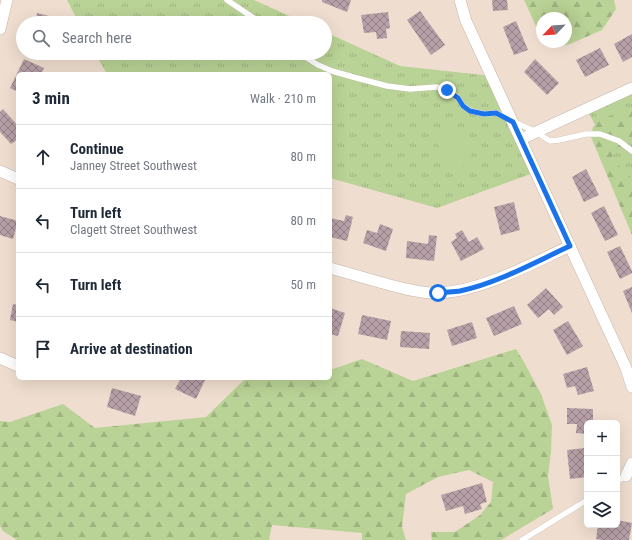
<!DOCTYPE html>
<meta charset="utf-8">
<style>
body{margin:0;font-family:"Roboto Condensed",sans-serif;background:#f6f6f7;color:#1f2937}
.controls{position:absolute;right:12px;bottom:12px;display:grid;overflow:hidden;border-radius:6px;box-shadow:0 4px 16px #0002}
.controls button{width:36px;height:36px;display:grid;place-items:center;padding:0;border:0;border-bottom:1px solid #e0e1e3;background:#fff;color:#1f2937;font:20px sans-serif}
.compass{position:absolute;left:536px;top:12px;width:36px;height:36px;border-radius:50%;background:#fff;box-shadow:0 4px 16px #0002;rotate:245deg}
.stop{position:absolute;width:12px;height:12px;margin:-9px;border:3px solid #1a73e8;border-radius:50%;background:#fff}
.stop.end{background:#1a73e8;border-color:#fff;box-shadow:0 1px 4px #0008}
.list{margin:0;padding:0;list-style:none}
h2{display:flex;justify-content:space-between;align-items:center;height:52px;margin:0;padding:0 16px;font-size:17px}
h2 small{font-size:13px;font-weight:400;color:#747a83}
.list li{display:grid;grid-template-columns:26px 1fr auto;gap:12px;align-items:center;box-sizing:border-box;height:64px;padding:0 16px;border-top:1px solid #e0e1e3}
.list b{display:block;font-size:15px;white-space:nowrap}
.list p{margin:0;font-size:13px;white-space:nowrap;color:#747a83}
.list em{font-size:13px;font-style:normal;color:#747a83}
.icon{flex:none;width:22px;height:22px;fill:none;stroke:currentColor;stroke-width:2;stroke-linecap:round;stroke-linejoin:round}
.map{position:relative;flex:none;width:632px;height:540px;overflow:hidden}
.search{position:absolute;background:#fff;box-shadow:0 4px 16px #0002;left:16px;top:16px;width:316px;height:44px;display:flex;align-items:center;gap:10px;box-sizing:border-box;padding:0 14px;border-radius:22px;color:#747a83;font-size:15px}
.panel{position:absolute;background:#fff;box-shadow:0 4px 16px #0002;left:16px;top:72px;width:316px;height:308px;border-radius:6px}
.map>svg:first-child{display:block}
.grass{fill:url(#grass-tufts)}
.forest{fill:url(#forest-firs)}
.park{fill:#b9d295}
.building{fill:url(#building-cross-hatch)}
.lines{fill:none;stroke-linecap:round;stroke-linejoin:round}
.service-casing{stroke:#c7b6a8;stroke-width:6}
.minor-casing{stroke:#c7b6a8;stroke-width:12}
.service{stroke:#fff;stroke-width:5.5}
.minor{stroke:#fff;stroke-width:11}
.route{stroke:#1a73e8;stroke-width:5}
</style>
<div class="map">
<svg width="632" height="540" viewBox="0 0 632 540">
<defs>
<pattern id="grass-tufts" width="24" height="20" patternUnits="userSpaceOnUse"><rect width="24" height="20" fill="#b9d295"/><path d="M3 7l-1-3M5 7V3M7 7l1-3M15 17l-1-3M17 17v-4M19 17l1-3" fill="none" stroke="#9eb37f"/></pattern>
<pattern id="forest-firs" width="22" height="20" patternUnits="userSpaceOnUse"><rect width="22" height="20" fill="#b9d295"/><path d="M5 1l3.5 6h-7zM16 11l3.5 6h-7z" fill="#9eb37f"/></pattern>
<pattern id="building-cross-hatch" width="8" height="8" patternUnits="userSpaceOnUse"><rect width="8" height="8" fill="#b69fa6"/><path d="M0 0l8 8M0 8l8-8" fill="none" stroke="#938086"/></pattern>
</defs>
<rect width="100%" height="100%" fill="#efdecf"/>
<g class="grass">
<polygon points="67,0 254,0 305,23 79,23"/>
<polygon points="325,32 400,66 492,76 536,172 437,208 330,178 330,74 107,74 95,53 325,53"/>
<polygon points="632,88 632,178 611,158 587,109"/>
</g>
<g class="forest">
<polygon points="524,0 614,0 616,9 602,30 570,44 555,48 550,42 566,42 566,18 542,18 542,33 536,26"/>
<polygon points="632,107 632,141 619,149 611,158 632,178 632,235 591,137 593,127 600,120"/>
<polygon points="516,349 524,362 541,394 552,425 551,452 548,476 553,509 501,540 432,540 431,532 455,532 480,515 491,502 493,482 469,470 438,477 406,494 402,527 406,540 362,540 362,533 272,525 269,540 17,540 3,531 0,526 0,421 10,422 63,404 95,428 206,417 246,378 330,378 330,370 362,359 413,381"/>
</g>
<path class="park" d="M444 126 453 127 457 130 470 149 471 158C466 165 464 169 454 167L447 160 434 138C433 130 438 127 444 126Z"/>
<g class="building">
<polygon points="322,0 351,0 347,12 322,2"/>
<polygon points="492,0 507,0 508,10 493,11"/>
<polygon points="420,11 445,45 431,55 407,20"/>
<polygon points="388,12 390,28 386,29 387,38 377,39 376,32 364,33 361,15"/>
<polygon points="37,13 57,18 56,23 35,23"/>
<polygon points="516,21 528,50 514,55 503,27"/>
<polygon points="632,34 632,57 623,62 614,44"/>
<polygon points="600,48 609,65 585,77 576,60"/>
<polygon points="24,59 44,68 41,74 18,74 18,92 10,88"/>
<polygon points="535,59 559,83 547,95 524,72"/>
<polygon points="3,109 18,126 18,139 11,144 0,132 0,112"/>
<polygon points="586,169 599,195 584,202 572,177"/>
<polygon points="514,202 520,230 501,235 494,207"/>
<polygon points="604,206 618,235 605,241 591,213"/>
<polygon points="346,215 353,217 347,241 330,237 330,218 344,221"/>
<polygon points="0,216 18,221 13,239 0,235"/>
<polygon points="380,224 393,229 386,251 363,243 367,230 377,233"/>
<polygon points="462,230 469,242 477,237 484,249 461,261 451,242 457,238 455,234"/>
<polygon points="429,235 437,236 434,261 406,258 407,241 428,244"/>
<polygon points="620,246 632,271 632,273 620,279 607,252"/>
<polygon points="632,287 632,313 623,291"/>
<polygon points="546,288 563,307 554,315 549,309 538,318 527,305"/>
<polygon points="13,304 18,305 18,322 10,320"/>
<polygon points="514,306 522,324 494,336 486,318"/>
<polygon points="330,308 345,313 338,336 330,334"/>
<polygon points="362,315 391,321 387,340 358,334"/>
<polygon points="568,321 583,346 567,355 553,330"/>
<polygon points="472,322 477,338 452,346 447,330"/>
<polygon points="401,331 430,333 429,349 400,347"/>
<polygon points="587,367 594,391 578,395 575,386 567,388 563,374"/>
<polygon points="181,378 206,378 196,399 175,389"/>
<polygon points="112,388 141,396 135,416 107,407"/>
<polygon points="567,408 593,409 593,423 587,423 587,434 576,433 577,424 567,424"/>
<polygon points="585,448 587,465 587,477 570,479 567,450"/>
<polygon points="482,483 487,502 480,504 482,509 465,514 463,506 446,511 441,495"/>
<polygon points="617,520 632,523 629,540 602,540 596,539 598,525 617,525"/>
</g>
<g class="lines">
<g class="service-casing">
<g id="service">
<polyline points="227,0 261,23"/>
<polyline points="299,53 318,65 332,71 353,77 387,86 410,89 437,87 447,89 458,98 463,106 471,111 484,114 496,113 536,132 550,141 559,140 586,134 600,134 619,141 632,151"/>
<polyline points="617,481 626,476"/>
<polyline points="522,540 587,500"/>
</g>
</g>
<g class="minor-casing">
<g id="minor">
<polyline points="460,0 466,21 626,368 632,387"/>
<polyline points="0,29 7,0"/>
<polyline points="521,139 632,88"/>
<polyline points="0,171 18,179"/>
<path d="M330 268C355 275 380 283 406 289 417 291 428 294 439 293 482 291 531 264 570 246"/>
<polyline points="0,358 18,366"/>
<polyline points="626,476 632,463"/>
</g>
</g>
<use href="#service" class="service"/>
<use href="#minor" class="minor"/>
</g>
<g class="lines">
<path class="route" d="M438 293C446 292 453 292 460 291 498 283 535 262 570 246L513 122 496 113 484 114 470 111 463 106 458 98 447 90"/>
</g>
</svg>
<div class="controls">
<button>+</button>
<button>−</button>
<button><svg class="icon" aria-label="layers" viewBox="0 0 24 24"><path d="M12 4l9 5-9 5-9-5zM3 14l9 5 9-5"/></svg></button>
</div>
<svg class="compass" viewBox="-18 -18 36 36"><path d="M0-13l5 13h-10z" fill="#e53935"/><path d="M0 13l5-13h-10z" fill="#747a83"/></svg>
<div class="stop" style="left:438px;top:293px"></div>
<div class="stop end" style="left:447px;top:90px"></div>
<div class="search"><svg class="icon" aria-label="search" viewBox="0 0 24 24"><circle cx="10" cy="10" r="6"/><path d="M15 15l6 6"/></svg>Search here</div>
<section class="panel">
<h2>3 min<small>Walk · 210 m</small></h2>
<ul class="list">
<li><svg class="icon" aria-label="ahead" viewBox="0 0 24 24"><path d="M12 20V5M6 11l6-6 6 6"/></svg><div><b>Continue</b><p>Janney Street Southwest</p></div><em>80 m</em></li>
<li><svg class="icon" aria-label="left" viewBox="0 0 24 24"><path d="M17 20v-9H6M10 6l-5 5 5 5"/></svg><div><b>Turn left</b><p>Clagett Street Southwest</p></div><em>80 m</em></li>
<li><svg class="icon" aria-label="left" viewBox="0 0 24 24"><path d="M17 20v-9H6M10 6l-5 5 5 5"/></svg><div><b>Turn left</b></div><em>50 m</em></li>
<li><svg class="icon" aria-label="arrive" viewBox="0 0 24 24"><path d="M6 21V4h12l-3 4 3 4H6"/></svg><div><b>Arrive at destination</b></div></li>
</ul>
</section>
</div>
